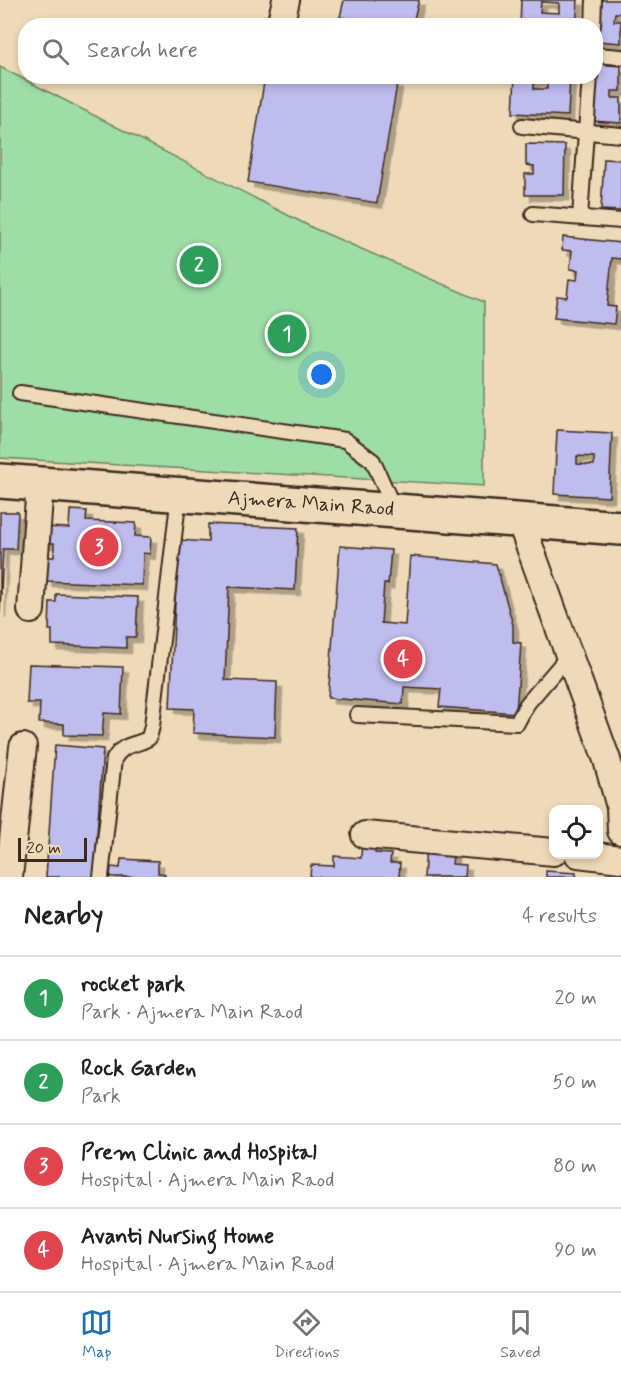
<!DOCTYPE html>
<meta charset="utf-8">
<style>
body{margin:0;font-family:Mynerve,sans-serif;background:#f6f6f6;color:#202124}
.controls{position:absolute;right:18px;bottom:18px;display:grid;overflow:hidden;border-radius:12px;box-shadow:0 3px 9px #0003}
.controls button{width:54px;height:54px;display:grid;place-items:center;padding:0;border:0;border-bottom:2px solid #e0e0e0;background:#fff;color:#202124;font:30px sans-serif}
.scale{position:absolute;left:18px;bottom:15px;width:69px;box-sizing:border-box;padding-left:6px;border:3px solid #3b2a1e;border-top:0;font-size:16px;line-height:21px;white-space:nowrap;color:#3b2a1e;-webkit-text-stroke:4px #eedab8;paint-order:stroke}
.you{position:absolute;left:322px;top:375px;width:21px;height:21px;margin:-15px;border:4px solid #fff;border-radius:50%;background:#1a73e8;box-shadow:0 0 0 9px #1a73e833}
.badge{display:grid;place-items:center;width:39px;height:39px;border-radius:50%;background:#1f6fb2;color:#fff;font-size:20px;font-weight:700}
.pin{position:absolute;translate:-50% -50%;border:3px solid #fff;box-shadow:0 2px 6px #0006}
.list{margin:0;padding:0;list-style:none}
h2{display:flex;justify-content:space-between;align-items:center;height:78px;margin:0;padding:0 24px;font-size:26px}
h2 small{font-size:20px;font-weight:400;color:#757577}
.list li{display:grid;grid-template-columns:39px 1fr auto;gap:18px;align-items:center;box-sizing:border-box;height:84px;padding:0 24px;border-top:2px solid #e0e0e0}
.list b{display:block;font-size:22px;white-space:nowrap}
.list p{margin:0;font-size:20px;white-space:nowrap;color:#757577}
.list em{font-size:20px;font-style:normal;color:#757577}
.icon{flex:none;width:33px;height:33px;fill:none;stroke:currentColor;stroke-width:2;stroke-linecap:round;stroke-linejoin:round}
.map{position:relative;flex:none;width:621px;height:877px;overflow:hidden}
.search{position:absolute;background:#fff;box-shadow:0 3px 9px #0003;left:18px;right:18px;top:18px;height:66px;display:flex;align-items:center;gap:15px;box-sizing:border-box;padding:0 21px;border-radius:24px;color:#757577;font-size:22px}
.sheet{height:414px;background:#fff}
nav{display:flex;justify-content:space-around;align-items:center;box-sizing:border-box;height:84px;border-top:2px solid #e0e0e0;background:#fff;font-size:16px;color:#757577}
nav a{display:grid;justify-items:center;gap:3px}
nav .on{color:#1f6fb2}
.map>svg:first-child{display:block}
.green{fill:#9edda5;stroke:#6c8462;stroke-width:1.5}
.building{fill:#bfbcee;stroke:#3b2a1e;stroke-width:1.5;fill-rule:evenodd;filter:url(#shadow)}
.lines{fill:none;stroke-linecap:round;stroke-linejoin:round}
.lane-casing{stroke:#3b2a1e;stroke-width:18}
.street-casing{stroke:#3b2a1e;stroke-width:30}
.secondary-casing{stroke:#3b2a1e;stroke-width:38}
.lane{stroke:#eedab8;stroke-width:14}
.street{stroke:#eedab8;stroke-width:26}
.secondary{stroke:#eedab8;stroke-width:33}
.labels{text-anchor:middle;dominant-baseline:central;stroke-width:4.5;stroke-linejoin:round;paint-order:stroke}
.street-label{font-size:20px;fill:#3b2a1e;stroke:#eedab8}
</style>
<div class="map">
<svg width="621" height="877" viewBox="0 0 621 877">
<defs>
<filter id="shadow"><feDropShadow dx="5.5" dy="5.5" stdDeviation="0" flood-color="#0004"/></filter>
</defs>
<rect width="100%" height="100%" fill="#eedab8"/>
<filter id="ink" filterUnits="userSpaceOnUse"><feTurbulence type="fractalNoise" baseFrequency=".0167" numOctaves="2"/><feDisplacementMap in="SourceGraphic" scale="12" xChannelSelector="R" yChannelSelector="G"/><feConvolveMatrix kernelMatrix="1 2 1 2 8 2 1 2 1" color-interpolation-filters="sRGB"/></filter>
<g filter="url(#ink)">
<polygon class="green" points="0,67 313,228 484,302 484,486 0,458"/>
<g class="building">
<polygon points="344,0 419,0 412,26 376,26 340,17"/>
<path d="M521 0H578L576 26H520ZM541 2 559 3V13L540 12Z"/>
<polygon points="595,0 621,0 621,13 615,13 614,21 621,21 621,43 596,41"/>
<polygon points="596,64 621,66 621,91 612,91 612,98 621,98 621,123 592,121"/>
<polygon points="265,76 351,76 397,84 377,203 248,182"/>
<path d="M515 76H570L568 116 513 113ZM534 81H547V89H534Z"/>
<polygon points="526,144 565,145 564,195 525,195 525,174 534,174 534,166 526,165"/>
<polygon points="604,159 621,160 621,211 601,210"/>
<polygon points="563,237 621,243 621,259 612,258 607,306 616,307 614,324 554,318 557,296 567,297 569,279 577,280 578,270 570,269 572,251 562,250"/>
<path d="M557 430 612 433 609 497 554 494ZM577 456 594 457V465L577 464Z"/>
<polygon points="70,510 87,511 86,521 136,523 135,536 151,537 150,554 143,553 142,585 46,581 47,557 54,557 54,543 44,543 44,527 69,528"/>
<polygon points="0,512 18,512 16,549 3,549 0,613"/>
<polygon points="208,524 298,528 295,590 229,587 225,680 277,682 275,737 193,733 194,709 170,708 178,540 208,542"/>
<polygon points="340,546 391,550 388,584 384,584 381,623 405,625 410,556 496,564 513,625 513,642 521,643 516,713 439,707 441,689 404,687 403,704 328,698"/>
<polygon points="56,594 138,597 136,637 126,637 126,648 52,645 52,630 49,630 50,602 56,602"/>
<polygon points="29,664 123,667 121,714 104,713 102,736 64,735 64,724 39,723 40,703 27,703"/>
<polygon points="55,745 103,749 94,877 46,877"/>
<polygon points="362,838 376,838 375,853 391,854 390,863 400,863 399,877 310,877 311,865 334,866 334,856 361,858"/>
<polygon points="426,847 454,849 452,864 466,865 465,877 424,877"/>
<polygon points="121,859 158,861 158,873 165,874 165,877 110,877 111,867 120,868"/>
<polygon points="546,871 576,873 576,877 546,877"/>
</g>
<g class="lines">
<g class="lane-casing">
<g id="lane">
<polyline points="593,26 594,0"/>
<polyline points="596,55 621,57"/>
<polyline points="522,126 621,135"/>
<polyline points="533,214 621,221"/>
<polyline points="580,217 590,76"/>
<polyline points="20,393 345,440 373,461 394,509"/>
<polyline points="357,715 517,723 527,704 569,655"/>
<path d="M101 877 114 759C124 742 134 747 149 738L152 726 179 494"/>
</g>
</g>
<g class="street-casing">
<g id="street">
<polyline points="280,26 286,0"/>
<polyline points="520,520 607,760 620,807 621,831"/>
<polyline points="31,610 40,484"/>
<polyline points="365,835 554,852"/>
<polyline points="578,854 621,859"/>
<polyline points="9,877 23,747"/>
</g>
</g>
<g class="secondary-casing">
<polyline id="secondary" points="0,481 621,528"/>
</g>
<use href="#lane" class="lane"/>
<use href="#street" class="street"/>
<use href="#secondary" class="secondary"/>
</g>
</g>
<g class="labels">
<g class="street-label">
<text transform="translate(311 504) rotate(4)">Ajmera Main Raod</text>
</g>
</g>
</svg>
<div class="controls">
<button><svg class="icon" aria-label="locate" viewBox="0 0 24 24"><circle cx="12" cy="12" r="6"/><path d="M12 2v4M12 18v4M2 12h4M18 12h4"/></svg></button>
</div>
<div class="scale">20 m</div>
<div class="you"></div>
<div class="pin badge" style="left:287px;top:334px;background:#2e9e5b">1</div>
<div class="pin badge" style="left:199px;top:265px;background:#2e9e5b">2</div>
<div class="pin badge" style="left:99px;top:547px;background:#e0444e">3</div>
<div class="pin badge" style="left:403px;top:659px;background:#e0444e">4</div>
<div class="search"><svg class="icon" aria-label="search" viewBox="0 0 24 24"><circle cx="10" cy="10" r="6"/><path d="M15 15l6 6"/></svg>Search here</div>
</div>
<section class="sheet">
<h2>Nearby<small>4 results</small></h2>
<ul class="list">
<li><span class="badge" style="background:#2e9e5b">1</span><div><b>rocket park</b><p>Park · Ajmera Main Raod</p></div><em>20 m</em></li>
<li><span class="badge" style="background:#2e9e5b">2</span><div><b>Rock Garden</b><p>Park</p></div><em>50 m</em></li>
<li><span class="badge" style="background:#e0444e">3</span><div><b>Prem Clinic and Hospital</b><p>Hospital · Ajmera Main Raod</p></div><em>80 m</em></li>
<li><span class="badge" style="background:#e0444e">4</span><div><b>Avanti Nursing Home</b><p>Hospital · Ajmera Main Raod</p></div><em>90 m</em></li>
</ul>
</section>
<nav>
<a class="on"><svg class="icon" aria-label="map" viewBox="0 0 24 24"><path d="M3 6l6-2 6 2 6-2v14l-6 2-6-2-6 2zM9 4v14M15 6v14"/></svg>Map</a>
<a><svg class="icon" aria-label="directions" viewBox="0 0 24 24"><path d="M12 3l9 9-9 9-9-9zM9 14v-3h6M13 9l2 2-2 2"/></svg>Directions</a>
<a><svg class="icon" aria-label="saved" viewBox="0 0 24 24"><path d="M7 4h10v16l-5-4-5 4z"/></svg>Saved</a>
</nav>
